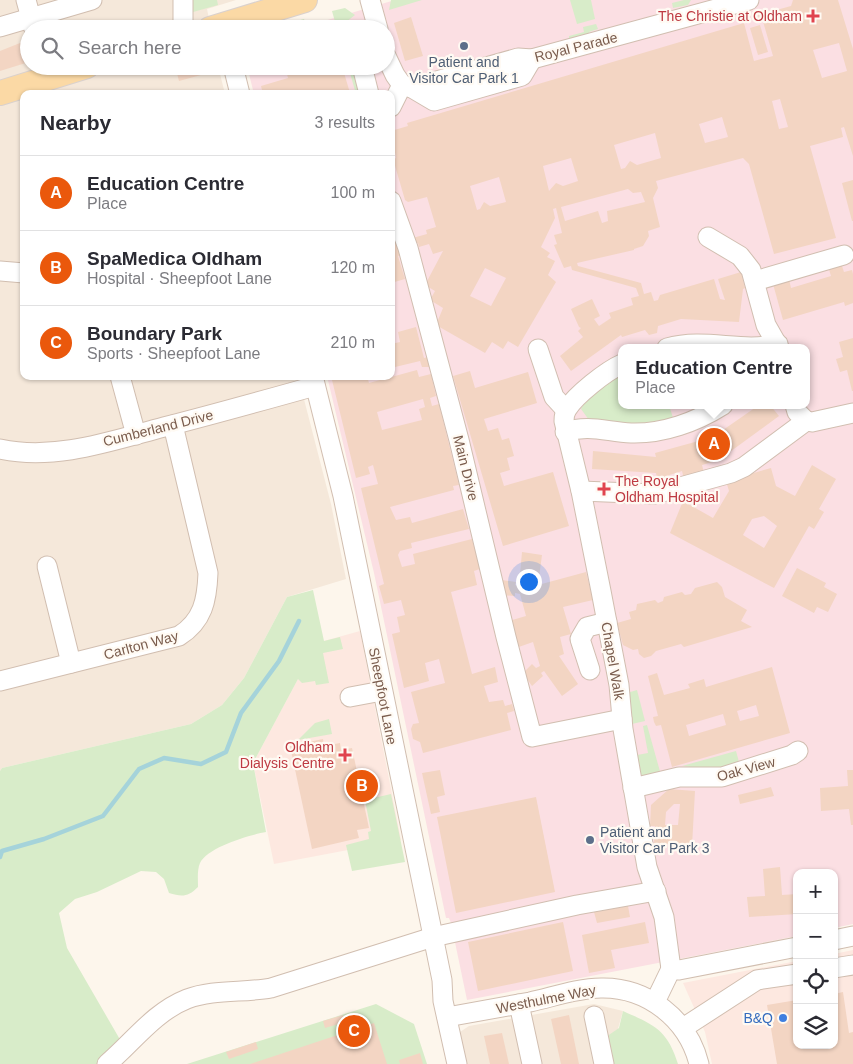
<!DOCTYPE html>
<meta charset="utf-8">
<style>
body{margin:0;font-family:Helvetica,sans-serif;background:#f7f7f7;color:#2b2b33}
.controls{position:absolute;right:15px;bottom:15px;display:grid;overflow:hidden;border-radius:10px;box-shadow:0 1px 4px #0004}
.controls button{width:45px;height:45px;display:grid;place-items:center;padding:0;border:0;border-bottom:1px solid #e1e1e2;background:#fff;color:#2b2b33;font:25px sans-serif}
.you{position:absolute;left:528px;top:581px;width:18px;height:18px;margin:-12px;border:4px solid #fff;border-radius:50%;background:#1a73e8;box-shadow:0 0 0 8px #1a73e833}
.badge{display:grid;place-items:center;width:32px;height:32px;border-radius:50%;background:#ea580c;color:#fff;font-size:16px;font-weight:700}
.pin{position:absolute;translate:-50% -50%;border:2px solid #fff;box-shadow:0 1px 5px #0006}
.popup{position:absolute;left:618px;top:344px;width:192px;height:65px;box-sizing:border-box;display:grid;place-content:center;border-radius:10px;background:#fff;filter:drop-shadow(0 1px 4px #0005);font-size:16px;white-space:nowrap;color:#7c7c81}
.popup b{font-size:19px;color:#2b2b33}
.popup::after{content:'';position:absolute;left:50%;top:100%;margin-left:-10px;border:10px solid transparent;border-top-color:#fff}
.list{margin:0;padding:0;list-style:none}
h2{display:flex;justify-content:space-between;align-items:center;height:65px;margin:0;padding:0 20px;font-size:21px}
h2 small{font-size:16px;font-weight:400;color:#7c7c81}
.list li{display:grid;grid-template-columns:32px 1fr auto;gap:15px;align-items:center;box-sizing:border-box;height:75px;padding:0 20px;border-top:1px solid #e1e1e2}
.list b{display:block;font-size:19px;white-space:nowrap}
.list p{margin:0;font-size:16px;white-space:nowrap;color:#7c7c81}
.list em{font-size:16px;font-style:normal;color:#7c7c81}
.icon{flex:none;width:28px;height:28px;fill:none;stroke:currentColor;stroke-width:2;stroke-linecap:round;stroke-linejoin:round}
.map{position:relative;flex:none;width:853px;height:1064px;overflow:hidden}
.search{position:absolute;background:#fff;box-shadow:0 1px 4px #0004;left:20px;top:20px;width:375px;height:55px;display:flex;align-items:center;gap:12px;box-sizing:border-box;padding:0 18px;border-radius:28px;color:#7c7c81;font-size:19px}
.panel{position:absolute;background:#fff;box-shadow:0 1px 4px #0004;left:20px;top:90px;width:375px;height:290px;border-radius:10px}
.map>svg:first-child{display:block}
.residential{fill:#f5e8da}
.commercial{fill:#fde8e0}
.medical{fill:#fbdfe3;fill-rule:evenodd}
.green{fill:#d8ecc9}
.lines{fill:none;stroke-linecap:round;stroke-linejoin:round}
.stream{stroke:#a5d3da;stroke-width:4.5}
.building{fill:#f3d5c3;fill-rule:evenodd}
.minor-casing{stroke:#d1beb0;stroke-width:21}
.major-casing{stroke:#dad1cd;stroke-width:26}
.minor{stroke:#fff;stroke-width:19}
.major{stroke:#fbd9a5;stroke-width:24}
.health-dot{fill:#e0444e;stroke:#fffaf3;stroke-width:2}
.service-dot{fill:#5c6f8a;stroke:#fffaf3;stroke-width:2}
.shop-dot{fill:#3f7fe0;stroke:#fffaf3;stroke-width:2}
.labels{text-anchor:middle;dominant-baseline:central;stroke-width:4.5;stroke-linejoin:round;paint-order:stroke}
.health-label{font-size:14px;fill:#be3a42;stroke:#fffaf3;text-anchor:end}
.street-label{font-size:14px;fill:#7a5c4d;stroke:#fffaf3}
.service-label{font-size:14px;fill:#4e5e75;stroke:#fffaf3}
.shop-label{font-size:14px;fill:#366cbe;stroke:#fffaf3;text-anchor:end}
</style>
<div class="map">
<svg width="853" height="1064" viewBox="0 0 853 1064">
<rect width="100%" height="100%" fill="#fdf6ec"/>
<g class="residential">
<polygon points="0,0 236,0 207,9 211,29 29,29 29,66 218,66 225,94 24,94 24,376 298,376 331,504 346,579 287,597 244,678 222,705 191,724 2,768 0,771"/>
<polygon points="594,1004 623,1011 608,1064 447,1064 442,1044 469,1026"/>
</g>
<g class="commercial">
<polygon points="360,631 401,840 274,864 253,763 316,645 324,641"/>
<polygon points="853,950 853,1064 712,1064 705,1032 683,983 797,961 797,1045 834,1045 834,954"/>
</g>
<path class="medical" d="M395 0H853V924L834 928V873H797V936L467 1000 451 923 449 918H446L374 573 327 376H391V94H254L247 66H386V29H297ZM622 348H806V405H622Z"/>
<g class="green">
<polygon points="187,0 217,0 218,5 186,14"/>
<polygon points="391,0 422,0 389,10"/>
<polygon points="570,0 591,0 595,19 577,24"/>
<polygon points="684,0 691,0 688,5 673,8 672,3"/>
<polygon points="345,8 355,15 337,29 332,11"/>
<polygon points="304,19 306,24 297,29 269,29"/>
<polygon points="596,24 598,29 589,32 590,37 569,39 569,36 584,32 583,27"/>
<polygon points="348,66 356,66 363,94 356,94"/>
<polygon points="621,371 622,405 669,405 674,421 645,426 589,420 581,409 587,398"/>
<path d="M313 590 324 641 340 637 343 649 323 653 329 683 316 685 315 681 302 683 298 679 253 763 266 832C249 835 208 847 200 863 197 870 198 880 198 887 188 897 182 897 169 893L164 879 156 872 141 871 97 892 75 899 59 913 67 948 122 1043 101 1064H0V771L2 768 191 724 222 705 244 678 287 597Z"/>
<polygon points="637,690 645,721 632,724 627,693"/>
<polygon points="329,719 332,734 298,740 315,723"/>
<polygon points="647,725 661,775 642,776 641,774 637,755 648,753 643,726"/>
<polygon points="736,751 739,762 713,770 682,766"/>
<polygon points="391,794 405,862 352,871 346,845 369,839 368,832 371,831 365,800"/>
<polygon points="376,1004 414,1024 427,1064 187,1064"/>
<path d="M623 1011C654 1025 667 1029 678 1064H608L603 1039 619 1028Z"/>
</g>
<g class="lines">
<polyline class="stream" points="0,857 2,851 44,839 103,816 139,769 164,758 201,764 226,752 241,713 279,661 299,621"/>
</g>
<g class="building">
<path d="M793 0H838L853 49V156L844 127 841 128 843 137 810 146 836 238 774 254 749 164 743 158 656 181 658 188 653 198 660 227 648 231 649 236 643 246 634 249V250L577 263 578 266 641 283 644 294 651 292 654 301 658 300 660 295 714 279 720 299 725 300 718 279 741 272 745 288 743 289 739 322 681 319 658 326 657 333 649 335 645 330 622 337 621 335 571 371 560 356 583 337 578 331 581 328 579 327 571 309 592 299 600 316 594 319 599 326 611 318 609 313 633 305 631 298 639 296 636 288 572 270 571 266 564 268 554 245 557 244 554 235 562 233 556 208 553 209 555 218 541 247 550 253 547 257 555 261 548 275 556 282 518 347 508 341 503 349 492 342 485 353 436 325 443 308 430 300 435 291 425 285 443 251 433 254 429 244 419 247 418 243 399 248 401 255 398 256 405 279 391 283V244L427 234 426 230 436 227 427 197 408 202 405 200 393 159 396 158 391 131 408 126 407 123 744 23 754 61 773 56 762 18 759 19 758 15 791 6ZM839 43 847 71 822 78 813 50ZM780 99 788 127 779 129 772 101ZM722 117 728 137 705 143 699 124ZM655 133 661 158 637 165 630 161 625 168 621 169 614 145ZM571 158 578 181 563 186 556 183 549 191 543 166ZM499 177 506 202 490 206 484 202 480 209 477 210 470 186ZM628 189 633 193 641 192 645 202 607 211 608 221 602 223 598 211 565 221 561 207ZM485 268 506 278 491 306 470 296Z"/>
<polygon points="411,17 423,56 405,61 394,23"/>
<polygon points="760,25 768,52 758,55 750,28"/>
<polygon points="25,41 29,62 0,71 0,51"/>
<polygon points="175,66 198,66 201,75 179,81"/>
<polygon points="299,66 312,66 314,72 342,66 350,93 263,94 261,86 288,78 286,70"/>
<polygon points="853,180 853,221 852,221 842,183"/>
<polygon points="840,260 844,272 852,270 853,274 853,303 845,306 844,302 783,320 773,284 789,279 791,288 831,276 827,263"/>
<polygon points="416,327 424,358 428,357 430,367 422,367 420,361 391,368 391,344 400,342 398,332"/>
<polygon points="853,338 853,391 852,391 847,370 840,372 836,359 843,357 839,342"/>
<path d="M417 370 419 377 431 374 436 396 430 398 432 406 439 404 459 485 453 486 454 490 390 507 396 520 410 517 412 523 463 509 469 529 411 543 412 548 400 551 398 555 402 567 415 564 413 554 472 539 480 569 474 571 477 585 451 592 472 674 495 667 498 682 484 686 489 702 503 700 505 706 512 704 514 711 507 713 511 730 423 753 420 742 413 739 411 729 413 724 419 723 411 692 445 683 439 659 425 663 429 681 404 688 392 634 400 632 397 617 405 615 401 600 384 604 379 586 384 584 361 488 378 484 373 465 368 467 370 474 356 478 331 376H367L369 383ZM423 399 425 407 419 409 422 420 382 430 377 412Z"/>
<polygon points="470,371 475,388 528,372 537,403 484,419 488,431 498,428 502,440 509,438 514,456 507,458 510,470 500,473 504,486 553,472 569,526 503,546 453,376"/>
<polygon points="759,405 770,405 779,416 727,454 726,458 702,465 704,473 684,479 682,471 657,479 656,473 592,469 593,451 656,457 655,453 713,437"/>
<path d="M812 465 836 479 819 509 824 512 814 529 809 526 774 588 670 533 683 501 713 518 729 491 726 481 771 468 776 486 795 496ZM764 516 777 526 764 548 743 535 752 519Z"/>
<polygon points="522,552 542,555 538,585 586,572 593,600 563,607 571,634 560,637 564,654 559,656 578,684 562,696 544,671 541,673 543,676 532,686 523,673 532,664 536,668 540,666 533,642 513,649 505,622 526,616 520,594 515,593 515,596 500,595 502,580 516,582 515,585 519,586"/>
<polygon points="797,568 826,583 824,587 837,594 828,612 817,607 814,613 782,596"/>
<polygon points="717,582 722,587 725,597 747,610 741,621 752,627 684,647 681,644 656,651 651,656 644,658 639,654 638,649 633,650 623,645 617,623 631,619 629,612 636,610 637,604 655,600 658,603 663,601 664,597 682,592 685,595 691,594 695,588"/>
<path d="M772 667 790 733 672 767 661 725 656 726 654 722 653 717 658 716 648 676 657 673 664 695 690 688 688 684 704 679 706 687ZM756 705 759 716 740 721 737 711ZM723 714 726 725 689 736 686 725Z"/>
<polygon points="323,739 324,746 340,743 341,750 352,748 359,781 368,779 371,793 362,795 369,828 357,830 359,838 312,849 290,746"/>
<polygon points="440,770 445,795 437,797 440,812 431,814 422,773"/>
<polygon points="847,770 853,770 853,825 851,825 849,809 821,811 820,788 848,786"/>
<polygon points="771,787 774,796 740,804 738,795"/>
<path d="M669 789 695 791 692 846 654 843 655 826H650L651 805ZM674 804H680L678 825H665L666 812Z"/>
<polygon points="536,797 555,892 456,913 437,817"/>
<polygon points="780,867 782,895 797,894 797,914 749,917 747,897 765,896 763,869"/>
<polygon points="628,906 630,917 597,923 594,912"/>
<polygon points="563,922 573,971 478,991 468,942"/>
<polygon points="645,922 649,943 611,950 615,968 589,973 582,935"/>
<polygon points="843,992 849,1033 853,1032 853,1064 777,1064 767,1005 797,1000 797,1045 834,1045 834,994"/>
<polygon points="343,1015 345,1022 325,1028 323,1021"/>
<polygon points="569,1015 579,1064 561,1064 551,1019"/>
<polygon points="374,1023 387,1064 250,1064"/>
<polygon points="502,1033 509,1064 490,1064 484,1036"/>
<polygon points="256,1042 258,1049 229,1059 226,1052"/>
<polygon points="420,1053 423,1064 400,1064 399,1060"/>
</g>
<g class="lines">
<g class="minor-casing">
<g id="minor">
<polyline points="26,0 34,29"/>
<polyline points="370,0 378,29"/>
<polyline points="0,27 92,0"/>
<polyline points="183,29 183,0"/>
<polyline points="386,56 395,75 402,85"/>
<polyline points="233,66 240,94"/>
<polyline points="362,66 369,94"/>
<polyline points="402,85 412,88 518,58 532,59 749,0"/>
<polyline points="412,88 434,101 522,76 532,59"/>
<polyline points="391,107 402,85"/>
<polyline points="391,201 408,248 459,440 506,637 532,737 622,719"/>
<polyline points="708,237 740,256 751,270 766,325 779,348"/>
<polyline points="0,271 24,273"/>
<polyline points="755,281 844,255"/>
<path d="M667 348C706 337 740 353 778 344"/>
<polyline points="538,349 554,397 566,410"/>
<path d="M622 364C606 371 576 395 567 409 565 412 564 417 564 421L581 491 601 591 619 685 623 729 647 867 664 917 671 969"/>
<polyline points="120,376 136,435"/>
<polyline points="313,376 343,496 442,980 443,1001 457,1064"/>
<polyline points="795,405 797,412 806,421"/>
<polyline points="806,421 812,422 853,413"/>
<path d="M565 432C589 424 607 432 631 433 663 434 696 422 723 405"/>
<path d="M0 449C55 461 111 441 164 427 215 414 265 400 315 386"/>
<polyline points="581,491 655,494 731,473 744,467 806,421"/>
<polyline points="47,566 71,663"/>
<polyline points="590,670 580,639 587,627 607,622"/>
<path d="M0 681 179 636C203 621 207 600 208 573L173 425"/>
<polyline points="350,697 382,691"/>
<polyline points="633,788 679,777 722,777 792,755 798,751"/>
<polyline points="834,940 853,936"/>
<polyline points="834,968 853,965"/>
<polyline points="671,969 679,970 797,947"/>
<polyline points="655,1002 671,969"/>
<polyline points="519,1004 532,1064"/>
<polyline points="594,1016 604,1064"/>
<path d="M447 1017C474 1012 502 1007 530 1002 553 997 578 988 601 988 647 987 688 1019 699 1064"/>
<polyline points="683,1028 757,980 797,974"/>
<path d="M107 1064C133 1042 154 1012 187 999 213 989 244 993 271 988L433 937 577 905 656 891"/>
</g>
</g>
<g class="major-casing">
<g id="major">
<polyline points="210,29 305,0"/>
<polyline points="0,93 87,66"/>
</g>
</g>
<use href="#minor" class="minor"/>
<use href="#major" class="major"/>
</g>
<g class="health-dot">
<path d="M810.5 8.5h5v5h5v5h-5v5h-5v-5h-5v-5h5z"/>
<path d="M601.5 481.5h5v5h5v5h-5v5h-5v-5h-5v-5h5z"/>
<path d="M342.5 747.5h5v5h5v5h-5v5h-5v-5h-5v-5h5z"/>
</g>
<g class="service-dot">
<circle cx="464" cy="46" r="5"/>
<circle cx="590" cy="840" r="5"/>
</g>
<circle class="shop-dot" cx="783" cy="1018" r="5"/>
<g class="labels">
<g class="health-label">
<text x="802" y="16">The Christie at Oldham</text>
<text x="615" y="481" text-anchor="start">The Royal<tspan x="615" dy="16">Oldham Hospital</tspan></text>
<text x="334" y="747">Oldham<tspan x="334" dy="16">Dialysis Centre</tspan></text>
</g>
<g class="street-label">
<text transform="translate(576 47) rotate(-14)">Royal Parade</text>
<text transform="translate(158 428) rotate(-14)">Cumberland Drive</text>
<text transform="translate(466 468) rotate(76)">Main Drive</text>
<text transform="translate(141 645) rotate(-15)">Carlton Way</text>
<text transform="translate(613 661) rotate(80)">Chapel Walk</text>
<text transform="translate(383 696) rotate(79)">Sheepfoot Lane</text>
<text transform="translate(746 769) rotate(-15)">Oak View</text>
<text transform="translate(546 999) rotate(-11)">Westhulme Way</text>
</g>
<g class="service-label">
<text x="464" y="62">Patient and<tspan x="464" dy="16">Visitor Car Park 1</tspan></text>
<text x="600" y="832" text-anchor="start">Patient and<tspan x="600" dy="16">Visitor Car Park 3</tspan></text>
</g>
<g class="shop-label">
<text x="773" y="1018">B&amp;Q</text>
</g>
</g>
</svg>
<div class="controls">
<button>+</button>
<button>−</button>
<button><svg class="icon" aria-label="locate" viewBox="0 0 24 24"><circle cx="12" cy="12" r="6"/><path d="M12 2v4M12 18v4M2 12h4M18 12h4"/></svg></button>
<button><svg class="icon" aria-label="layers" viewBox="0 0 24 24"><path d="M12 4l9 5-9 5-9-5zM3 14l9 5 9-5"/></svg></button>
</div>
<div class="you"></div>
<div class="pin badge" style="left:714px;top:444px">A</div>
<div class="popup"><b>Education Centre</b>Place</div>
<div class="pin badge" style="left:362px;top:786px">B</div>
<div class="pin badge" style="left:354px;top:1031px">C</div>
<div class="search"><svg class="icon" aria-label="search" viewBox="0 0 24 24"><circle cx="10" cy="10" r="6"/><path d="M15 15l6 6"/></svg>Search here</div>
<section class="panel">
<h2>Nearby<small>3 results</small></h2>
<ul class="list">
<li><span class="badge">A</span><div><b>Education Centre</b><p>Place</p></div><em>100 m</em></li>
<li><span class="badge">B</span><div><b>SpaMedica Oldham</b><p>Hospital · Sheepfoot Lane</p></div><em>120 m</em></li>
<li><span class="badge">C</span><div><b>Boundary Park</b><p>Sports · Sheepfoot Lane</p></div><em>210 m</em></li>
</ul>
</section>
</div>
